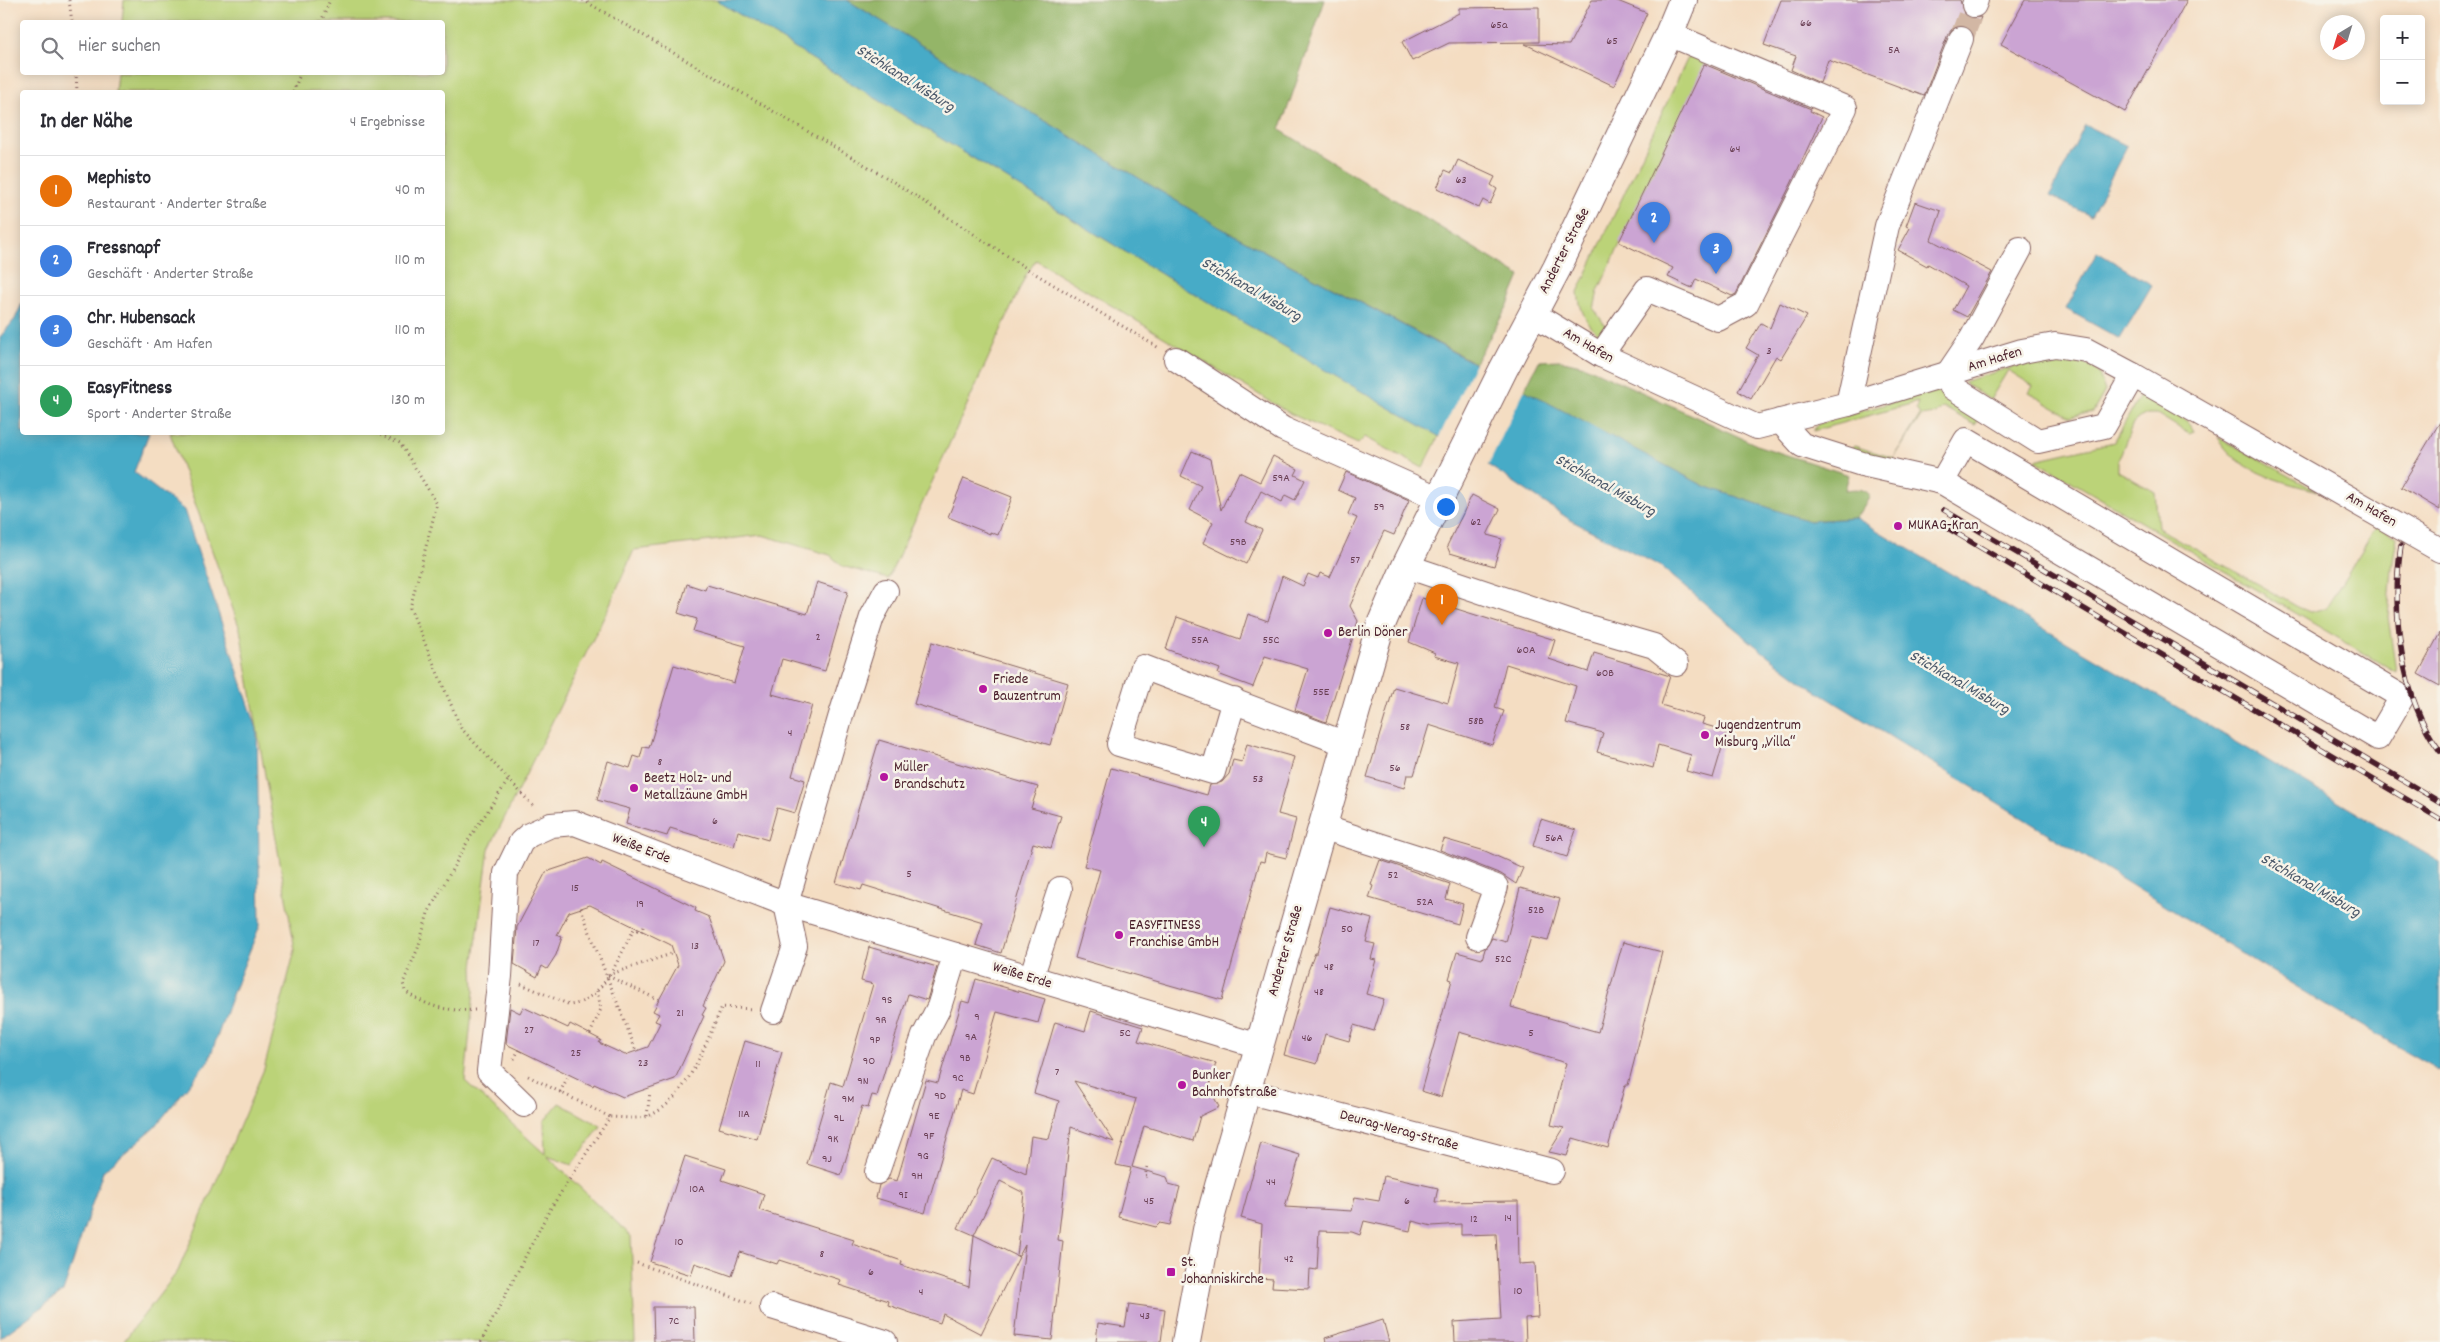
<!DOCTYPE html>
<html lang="de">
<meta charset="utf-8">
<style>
body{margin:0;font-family:Dekko,sans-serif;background:#f7f7f7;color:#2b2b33}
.controls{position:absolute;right:15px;top:15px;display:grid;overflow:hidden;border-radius:5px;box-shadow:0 2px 12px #0003}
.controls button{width:45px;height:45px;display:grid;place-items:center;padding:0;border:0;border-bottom:1px solid #e1e1e2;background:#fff;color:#2b2b33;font:25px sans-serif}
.compass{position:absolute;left:2320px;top:15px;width:45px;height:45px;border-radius:50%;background:#fff;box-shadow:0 2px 12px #0003;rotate:218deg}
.you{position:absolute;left:1445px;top:506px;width:18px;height:18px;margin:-12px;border:4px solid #fff;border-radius:50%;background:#1a73e8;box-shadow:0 0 0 8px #1a73e833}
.badge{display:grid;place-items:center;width:32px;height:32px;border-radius:50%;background:#db2777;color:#fff;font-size:16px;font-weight:700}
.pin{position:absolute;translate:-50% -41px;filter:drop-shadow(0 1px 2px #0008)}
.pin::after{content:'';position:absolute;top:26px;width:18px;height:15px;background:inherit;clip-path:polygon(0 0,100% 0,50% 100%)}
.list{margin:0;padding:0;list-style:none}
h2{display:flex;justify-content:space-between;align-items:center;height:65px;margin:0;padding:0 20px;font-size:21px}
h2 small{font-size:16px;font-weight:400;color:#7c7c81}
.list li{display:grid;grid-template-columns:32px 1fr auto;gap:15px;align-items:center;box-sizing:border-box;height:70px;padding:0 20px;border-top:1px solid #e1e1e2}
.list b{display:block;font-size:19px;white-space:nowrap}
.list p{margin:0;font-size:16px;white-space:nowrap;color:#7c7c81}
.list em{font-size:16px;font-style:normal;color:#7c7c81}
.icon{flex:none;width:28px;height:28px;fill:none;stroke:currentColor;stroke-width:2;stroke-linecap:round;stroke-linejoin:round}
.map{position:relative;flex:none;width:2440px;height:1342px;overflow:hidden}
.search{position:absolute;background:#fff;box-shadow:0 2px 12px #0003;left:20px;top:20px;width:425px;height:55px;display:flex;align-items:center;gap:12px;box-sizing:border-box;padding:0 18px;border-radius:5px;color:#7c7c81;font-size:19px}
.panel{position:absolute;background:#fff;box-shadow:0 2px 12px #0003;left:20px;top:90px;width:425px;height:345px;border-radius:5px}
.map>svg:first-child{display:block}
.green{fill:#bbd378;stroke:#827952}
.forest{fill:#94b568;stroke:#6f6a4a}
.water{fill:#47abc7;stroke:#486579}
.pier{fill:#f4ddc2}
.building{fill:#cba4d3}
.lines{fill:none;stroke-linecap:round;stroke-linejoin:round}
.minor-tunnel{stroke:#d2b7a4;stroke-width:24;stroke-dasharray:24 12;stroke-linecap:butt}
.minor-casing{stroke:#866260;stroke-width:26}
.major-casing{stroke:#866260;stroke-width:30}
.path{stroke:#866260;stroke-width:3;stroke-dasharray:1 4;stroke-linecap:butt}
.minor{stroke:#fff;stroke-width:24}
.major{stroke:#fff;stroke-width:28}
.rail-casing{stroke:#4a1f2b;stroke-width:5.5}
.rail{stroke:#f7f3e8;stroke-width:4;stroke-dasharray:11;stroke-linecap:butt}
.poi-dot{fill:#b5179e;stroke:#f7f3e8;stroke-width:2}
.labels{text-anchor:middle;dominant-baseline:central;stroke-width:5;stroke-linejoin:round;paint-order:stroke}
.number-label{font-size:12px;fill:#6a4055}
.street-label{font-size:15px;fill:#4a1f2b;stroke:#f7f3e8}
.poi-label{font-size:15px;fill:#4a1f2b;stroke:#f7f3e8;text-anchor:start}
.water-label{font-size:16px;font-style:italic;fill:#495769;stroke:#f7f3e8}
</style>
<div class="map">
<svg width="2440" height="1342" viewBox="0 0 2440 1342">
<rect width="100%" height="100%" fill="#f7f3e8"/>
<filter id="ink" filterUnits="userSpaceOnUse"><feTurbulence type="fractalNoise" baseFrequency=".02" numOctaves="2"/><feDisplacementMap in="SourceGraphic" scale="10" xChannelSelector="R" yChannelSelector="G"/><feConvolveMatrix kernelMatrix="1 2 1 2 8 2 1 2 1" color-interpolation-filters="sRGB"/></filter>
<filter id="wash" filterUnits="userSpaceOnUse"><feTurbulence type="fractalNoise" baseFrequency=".0096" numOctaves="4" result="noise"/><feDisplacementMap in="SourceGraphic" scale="20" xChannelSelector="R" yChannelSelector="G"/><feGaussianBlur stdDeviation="1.12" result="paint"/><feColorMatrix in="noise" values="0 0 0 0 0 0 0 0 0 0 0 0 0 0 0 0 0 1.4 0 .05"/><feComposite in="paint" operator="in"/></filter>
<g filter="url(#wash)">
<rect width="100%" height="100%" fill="#f4ddc2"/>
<g class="green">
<polygon points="124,0 716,0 1184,288 1439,436 1423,468 1365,437 1358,444 1291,414 1036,260 1026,275 888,579 842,566 830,555 762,535 634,550 606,613 489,849 473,967 474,991 465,1081 545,1154 544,1121 559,1103 601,1126 572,1165 547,1156 631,1236 635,1342 123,1342 178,1271 264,1069 295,950 240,629 170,433 442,432 442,92 115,92 117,73 442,72 442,22 122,22"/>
<path d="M1692 49 1708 58 1598 291 1594 309 1609 331 1601 336C1586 325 1580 310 1578 292Z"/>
<polygon points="2057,358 2081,362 2098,371 2105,391 2093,412 2070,417 2029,393 2033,386 2008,370 1990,400 1963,382 2024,363"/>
<polygon points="1934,390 1980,418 1975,425 1943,407 1936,414 1921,416 1892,461 1853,450 1852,448 1854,446 1894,458 1920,415 1916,409 1918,402 1813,431 1818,424"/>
<polygon points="2141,394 2186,420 2194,432 2189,434 2157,414 2147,414 2139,418 2133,423 2118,461 2118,471 2155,492 2158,528 2298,607 2310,612 2326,608 2377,526 2397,537 2392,568 2388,617 2396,672 2035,460 2114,442"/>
<path d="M2218 437 2317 491C2282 482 2235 471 2218 437Z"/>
</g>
<g class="forest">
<polygon points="847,0 1325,0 1280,130 1520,276 1507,307 1475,363 1219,227"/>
<path d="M1559 360 1585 366 1759 446 1849 475 1845 490C1854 489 1861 488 1868 493L1869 498 1856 518 1809 521 1704 486 1524 391 1539 361Z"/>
</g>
<g class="water">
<polygon points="716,0 847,0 1219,227 1704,486 1809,521 1856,518 2440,862 2440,1071 2336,1011 1813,689 1763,652 1660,566 1572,521 1488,465 1184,288"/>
<polygon points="2085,125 2127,146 2091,216 2050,196"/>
<polygon points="2097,252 2152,285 2120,339 2066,309"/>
<polygon points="22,303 22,432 149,433 134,472 184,510 257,729 260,925 232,995 209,1060 155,1127 103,1171 63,1292 0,1338 0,337 15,319"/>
</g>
<polygon class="pier" points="1476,361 1525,389 1487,467 1438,439"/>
<g id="blocks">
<g class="building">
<polygon points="1592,0 1615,0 1647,13 1614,86 1525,44 1569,45"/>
<polygon points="1781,0 1960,0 1964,14 1969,18 1981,17 1974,35 1966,26 1959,25 1953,28 1948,34 1924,96 1828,60 1820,83 1791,70 1796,56 1764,45"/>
<polygon points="2025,0 2187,0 2125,112 2001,44"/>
<polygon points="1539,7 1539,42 1449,43 1412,61 1402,42 1459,13 1459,8"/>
<polygon points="1704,64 1811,109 1810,111 1822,117 1792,182 1736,294 1732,296 1696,279 1692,288 1668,277 1673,268 1619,242"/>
<polygon points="1458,160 1495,177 1491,185 1497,189 1490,204 1483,200 1479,208 1437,188 1445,170 1452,173"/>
<polygon points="1915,202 1941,211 1931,240 1992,272 1967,317 1953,310 1966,286 1928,264 1927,266 1898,250 1910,228 1906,226"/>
<polygon points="1780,303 1807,316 1781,359 1776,356 1751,399 1738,391 1758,355 1746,348 1761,323 1770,328"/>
<polygon points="2440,422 2440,510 2401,487"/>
<polygon points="1192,451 1210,459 1221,510 1239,472 1260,482 1273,456 1298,469 1295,475 1305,480 1295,500 1285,495 1282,502 1261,491 1246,522 1262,530 1246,564 1203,543 1213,522 1190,510 1201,486 1181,476"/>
<polygon points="1346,472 1409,500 1394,535 1384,531 1350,606 1358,621 1326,722 1295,710 1308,669 1265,656 1253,687 1218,674 1220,669 1166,649 1177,617 1240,639 1248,614 1268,621 1282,576 1303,586 1308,574 1318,578 1320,573 1330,577 1357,518 1348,514 1355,498 1338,490"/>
<polygon points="964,478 1012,497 998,535 990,532 990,534 948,517"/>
<polygon points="1472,495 1500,509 1487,535 1502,539 1494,566 1450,553 1447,546"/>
<polygon points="817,582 848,592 825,671 782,659 772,694 812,705 792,776 805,780 795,813 777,808 768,840 738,831 734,847 670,828 667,836 626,824 630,809 597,800 608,761 630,768 634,756 640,758 643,747 649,748 674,665 734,683 745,646 693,631 697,619 678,613 687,584 705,590 707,585 807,614"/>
<polygon points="1422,598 1555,640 1549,659 1588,672 1594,653 1670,676 1661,705 1704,718 1702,724 1727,731 1713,778 1686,771 1691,755 1658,745 1653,768 1597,752 1603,733 1566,723 1576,686 1506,664 1495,708 1504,711 1492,745 1429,725 1414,775 1407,775 1404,788 1367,777 1394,687 1448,703 1459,663 1434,656 1435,653 1409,642"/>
<polygon points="2440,633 2440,686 2418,674"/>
<polygon points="932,642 1068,683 1050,745 914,704"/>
<polygon points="879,740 1038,787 1031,808 1061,816 1051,848 1033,843 1001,953 976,945 983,922 863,885 861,890 836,883"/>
<polygon points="1247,744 1294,757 1278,814 1296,819 1286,858 1266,853 1264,862 1260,861 1222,1000 1075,958 1100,870 1084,866 1111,768 1207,795 1210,785 1222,782 1229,774 1233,760 1242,762"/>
<polygon points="1541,819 1576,830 1567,857 1533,846"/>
<polygon points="1444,839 1485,851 1523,868 1516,884 1501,874 1440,850"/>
<polygon points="588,858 601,865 602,862 696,908 695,911 709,917 724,961 703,1006 706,1008 702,1015 704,1016 675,1079 623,1097 594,1084 593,1086 506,1044 510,1008 520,1013 523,1007 568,1028 570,1024 601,1040 599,1043 625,1055 648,1047 660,1023 655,1021 659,1014 653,1011 678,965 671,945 590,905 569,912 557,935 562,937 556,955 547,969 542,966 537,977 514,964 517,927 546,872"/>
<polygon points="1380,860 1450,884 1446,899 1463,904 1458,924 1369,898 1373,886 1371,885"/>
<polygon points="1520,888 1560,899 1548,941 1531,937 1511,1007 1598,1032 1623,942 1662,952 1628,1085 1625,1085 1608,1148 1573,1138 1567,1156 1549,1152 1564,1128 1551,1125 1566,1063 1459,1032 1441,1097 1421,1091 1452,980 1449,979 1457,952 1482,959 1485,949 1492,938 1506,942"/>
<polygon points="1330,907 1372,919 1366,942 1375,944 1371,959 1376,960 1366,994 1384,999 1374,1031 1354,1025 1349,1041 1325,1034 1317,1064 1284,1055 1308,971 1315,953 1317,953"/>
<polygon points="869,947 937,967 927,1000 908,994 877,1096 872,1095 868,1108 862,1106 841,1175 807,1164 831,1082 843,1086 873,984 861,981"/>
<polygon points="976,979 1045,999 1038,1023 997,1012 973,1094 961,1090 925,1213 876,1198 879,1185 889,1179 897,1181 926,1080 938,1083 962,1001 969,1003"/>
<polygon points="1091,1011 1143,1027 1138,1041 1216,1063 1209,1087 1219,1107 1200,1116 1193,1141 1144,1126 1132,1167 1167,1177 1169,1184 1180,1187 1170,1225 1160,1223 1156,1227 1118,1217 1131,1168 1116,1165 1136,1099 1074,1081 1114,1142 1071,1127 1058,1240 1063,1241 1052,1340 1014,1336 1025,1245 1019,1256 1017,1256 1024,1193 1000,1181 974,1235 1019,1257 981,1334 943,1314 940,1323 888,1305 889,1301 839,1285 841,1280 779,1260 777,1264 740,1252 732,1276 695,1263 691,1275 650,1262 685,1156 726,1169 722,1180 764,1194 759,1210 854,1240 852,1244 902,1261 901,1265 969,1287 974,1235 958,1228 992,1158 1026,1174 1031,1136 1049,1139 1059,1101 1034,1093 1055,1022 1085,1031"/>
<polygon points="745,1041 782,1052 757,1139 719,1128"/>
<polygon points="1261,1143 1300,1155 1285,1207 1352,1211 1355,1197 1379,1201 1384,1176 1438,1188 1435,1202 1518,1201 1519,1264 1535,1263 1538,1317 1525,1318 1526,1342 1455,1342 1454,1322 1501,1319 1496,1234 1461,1235 1461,1224 1432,1226 1412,1221 1410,1231 1364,1221 1360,1235 1352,1232 1319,1231 1317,1270 1310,1269 1309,1289 1272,1287 1273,1279 1259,1278 1262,1224 1241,1218"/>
<polygon points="1129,1304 1165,1309 1161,1342 1096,1342 1098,1323 1125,1327"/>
<polygon points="653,1307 694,1307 695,1342 654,1342"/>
<polygon points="1383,1320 1389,1342 1326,1342 1325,1338"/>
</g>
</g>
</g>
<g filter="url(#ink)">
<use href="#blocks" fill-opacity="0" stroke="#866260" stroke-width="1"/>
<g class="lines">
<polyline class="minor-tunnel" points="1961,39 1974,5"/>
<g class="minor-casing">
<g id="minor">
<polyline points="1974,5 1976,0"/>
<polyline points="2020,249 1972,338 1947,375 1952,387 2038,441 2104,426 2133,375"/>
<polyline points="1533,314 1601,355 1757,427 1848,404 2022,351 2055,345 2086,350 2133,375 2440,550"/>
<polyline points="1601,355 1647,289 1718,319 1746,304 1845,108 1669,34"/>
<polyline points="1176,359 1283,429 1440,499"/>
<polyline points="1848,404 1887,226 1961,39"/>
<polyline points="1780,421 1802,445 1862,464 1942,482 2378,738 2402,697 1966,440 1942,482"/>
<polyline points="1406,566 1578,624 1654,646 1676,664"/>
<polyline points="1234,700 1213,772 1119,744 1143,667 1346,744"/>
<polyline points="1322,827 1435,863 1496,887 1478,937"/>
<polyline points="1031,978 1060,889"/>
<polyline points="773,1011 795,946 786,904 841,715 872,617 886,591"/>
<polyline points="1246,1091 1552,1171"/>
<polyline points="524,1105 489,1071 500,976 506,873 521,842 529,835 551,825 575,823 786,904 1259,1046"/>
<polyline points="877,1172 924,1036 939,1007 955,955"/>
<polyline points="772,1307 885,1342"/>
</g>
</g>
<g class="major-casing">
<polyline id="major" points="1186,1342 1207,1230 1219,1186 1380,627 1406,566 1503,370 1557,268 1669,34 1683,0"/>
</g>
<g class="path">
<polyline points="69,0 72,22"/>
<polyline points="583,0 889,179 1029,270 1159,348"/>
<polyline points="321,22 330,0"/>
<polyline points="76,72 77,92"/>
<polyline points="293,92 301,72"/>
<polyline points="376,432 400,443 437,504 410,608 461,728 535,808"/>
<path d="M581 908C598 956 618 1003 636 1051"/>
<polyline points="608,975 674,953"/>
<polyline points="608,976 659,1000"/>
<path d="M521 984 570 1005C604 1001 620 954 634 929L641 932 644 926"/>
<path d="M475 1010C446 1011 429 1008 405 991L403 983 418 948 428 913 469 839 509 779"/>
<polyline points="590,1034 601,1009 597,991"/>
<polyline points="514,1059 519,1050"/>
<polyline points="528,1076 610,1117"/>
<polyline points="560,1092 569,1075"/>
<polyline points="647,1116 650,1092"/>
<polyline points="1147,1167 1145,1176 1149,1177"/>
<polyline points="637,1263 752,1304"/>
<path d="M481 1342 549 1211 610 1117C621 1117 638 1120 648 1116 687 1102 706 1041 722 1007L752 1009"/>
</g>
<use href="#minor" class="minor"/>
<use href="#major" class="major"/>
<g class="rail-casing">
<g id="rail">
<polyline points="1944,510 2440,802"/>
<polyline points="1939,523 2440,819"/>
<path d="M2401 546C2391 610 2400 697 2440 751"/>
</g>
</g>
<use href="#rail" class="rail"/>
</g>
</g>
<g class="poi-dot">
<circle cx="1898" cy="526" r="5"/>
<circle cx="1328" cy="633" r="5"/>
<circle cx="983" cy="689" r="5"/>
<circle cx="1705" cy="735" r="5"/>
<circle cx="884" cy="777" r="5"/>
<circle cx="634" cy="788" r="5"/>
<circle cx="1119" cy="935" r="5"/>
<circle cx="1182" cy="1085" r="5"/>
<rect x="1166" y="1267" width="10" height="10" rx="2.5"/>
</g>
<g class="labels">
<g class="number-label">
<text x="1806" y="23">66</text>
<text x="1499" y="25">65a</text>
<text x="1612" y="41">65</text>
<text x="1894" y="50">5A</text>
<text x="1735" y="149">64</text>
<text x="1461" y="180">63</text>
<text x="1769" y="351">3</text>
<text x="1281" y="478">59A</text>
<text x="1379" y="507">59</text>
<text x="1476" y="522">62</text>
<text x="1238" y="542">59B</text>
<text x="1355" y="560">57</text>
<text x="818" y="637">2</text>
<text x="1200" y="640">55A</text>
<text x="1271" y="640">55C</text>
<text x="1526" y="650">60A</text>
<text x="1605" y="673">60B</text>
<text x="1321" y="692">55E</text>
<text x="1476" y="721">58B</text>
<text x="1405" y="727">58</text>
<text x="790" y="733">4</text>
<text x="660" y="762">8</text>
<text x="1395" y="768">56</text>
<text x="1258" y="779">53</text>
<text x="715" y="821">6</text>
<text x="1554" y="838">56A</text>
<text x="909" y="874">5</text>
<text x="1393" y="875">52</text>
<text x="575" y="888">15</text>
<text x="1425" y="902">52A</text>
<text x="640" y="904">19</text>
<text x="1536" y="910">52B</text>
<text x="1347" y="929">50</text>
<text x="536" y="943">17</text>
<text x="695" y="946">13</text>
<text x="1503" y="959">52C</text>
<text x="1329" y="967">48</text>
<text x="1319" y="992">48</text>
<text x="887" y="1000">9S</text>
<text x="680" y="1013">21</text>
<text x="977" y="1017">9</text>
<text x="881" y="1020">9R</text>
<text x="529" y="1030">27</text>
<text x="1125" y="1033">5C</text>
<text x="1531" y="1033">5</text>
<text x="971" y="1037">9A</text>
<text x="1307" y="1038">46</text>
<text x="875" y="1040">9P</text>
<text x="576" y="1053">25</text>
<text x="965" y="1058">9B</text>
<text x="869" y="1061">9O</text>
<text x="643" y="1063">23</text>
<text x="758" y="1064">11</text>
<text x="1057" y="1072">7</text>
<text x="958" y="1078">9C</text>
<text x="863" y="1081">9N</text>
<text x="940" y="1096">9D</text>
<text x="848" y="1099">9M</text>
<text x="744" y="1114">11A</text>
<text x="934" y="1116">9E</text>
<text x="839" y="1118">9L</text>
<text x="929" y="1136">9F</text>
<text x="833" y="1139">9K</text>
<text x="923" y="1156">9G</text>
<text x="827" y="1159">9J</text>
<text x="917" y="1176">9H</text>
<text x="1271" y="1182">44</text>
<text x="697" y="1189">10A</text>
<text x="903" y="1195">9I</text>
<text x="1149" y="1201">45</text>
<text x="1407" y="1201">6</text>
<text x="1508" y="1218">14</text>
<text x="1474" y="1219">12</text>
<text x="679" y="1242">10</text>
<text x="822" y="1254">8</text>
<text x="1289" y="1259">42</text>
<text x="871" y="1272">6</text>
<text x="1518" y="1291">10</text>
<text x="921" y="1292">4</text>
<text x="1145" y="1316">43</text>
<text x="674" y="1321">7C</text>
</g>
<g class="street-label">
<text transform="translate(1565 251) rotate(-63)">Anderter Straße</text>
<text transform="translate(1588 346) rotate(30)">Am Hafen</text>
<text transform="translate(1995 360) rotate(-17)">Am Hafen</text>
<text transform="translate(2371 510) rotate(30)">Am Hafen</text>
<text transform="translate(641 849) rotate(21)">Weiße Erde</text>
<text transform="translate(1286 951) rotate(-74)">Anderter Straße</text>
<text transform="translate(1022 976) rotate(17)">Weiße Erde</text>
<text transform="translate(1399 1131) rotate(15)">Deurag-Nerag-Straße</text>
</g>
<g class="poi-label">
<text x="1908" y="526">MUKAG-Kran</text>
<text x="1338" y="633">Berlin Döner</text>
<text x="993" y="680">Friede<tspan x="993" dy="17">Bauzentrum</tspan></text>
<text x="1715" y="726">Jugendzentrum<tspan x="1715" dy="17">Misburg „Villa“</tspan></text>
<text x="894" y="768">Müller<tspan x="894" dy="17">Brandschutz</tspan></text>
<text x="644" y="779">Beetz Holz- und<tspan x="644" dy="17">Metallzäune GmbH</tspan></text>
<text x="1129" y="926">EASYFITNESS<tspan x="1129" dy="17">Franchise GmbH</tspan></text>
<text x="1192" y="1076">Bunker<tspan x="1192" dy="17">Bahnhofstraße</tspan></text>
<text x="1181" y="1263">St.<tspan x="1181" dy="17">Johanniskirche</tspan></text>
</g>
<g class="water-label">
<text transform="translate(905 79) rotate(32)">Stichkanal Misburg</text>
<text transform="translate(1251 290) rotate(30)">Stichkanal Misburg</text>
<text transform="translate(1605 486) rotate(29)">Stichkanal Misburg</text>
<text transform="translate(1959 683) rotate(30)">Stichkanal Misburg</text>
<text transform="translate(2310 886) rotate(30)">Stichkanal Misburg</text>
</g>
</g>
</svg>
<div class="controls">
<button>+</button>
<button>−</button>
</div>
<svg class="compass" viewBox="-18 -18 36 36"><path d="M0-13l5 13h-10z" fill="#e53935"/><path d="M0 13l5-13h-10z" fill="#7c7c81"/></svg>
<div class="you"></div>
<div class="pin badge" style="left:1442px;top:625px;background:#e8710a">1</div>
<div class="pin badge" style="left:1654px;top:243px;background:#3f7fe0">2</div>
<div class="pin badge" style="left:1716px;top:274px;background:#3f7fe0">3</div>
<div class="pin badge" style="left:1204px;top:847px;background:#2e9e5b">4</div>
<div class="search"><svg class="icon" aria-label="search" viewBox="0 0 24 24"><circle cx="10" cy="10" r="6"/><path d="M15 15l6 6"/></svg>Hier suchen</div>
<section class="panel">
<h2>In der Nähe<small>4 Ergebnisse</small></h2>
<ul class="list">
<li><span class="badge" style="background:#e8710a">1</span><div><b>Mephisto</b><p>Restaurant · Anderter Straße</p></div><em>40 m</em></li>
<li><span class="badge" style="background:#3f7fe0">2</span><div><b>Fressnapf</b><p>Geschäft · Anderter Straße</p></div><em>110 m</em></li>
<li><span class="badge" style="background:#3f7fe0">3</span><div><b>Chr. Hubensack</b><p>Geschäft · Am Hafen</p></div><em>110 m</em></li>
<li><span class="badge" style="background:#2e9e5b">4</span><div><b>EasyFitness</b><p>Sport · Anderter Straße</p></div><em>130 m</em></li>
</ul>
</section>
</div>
